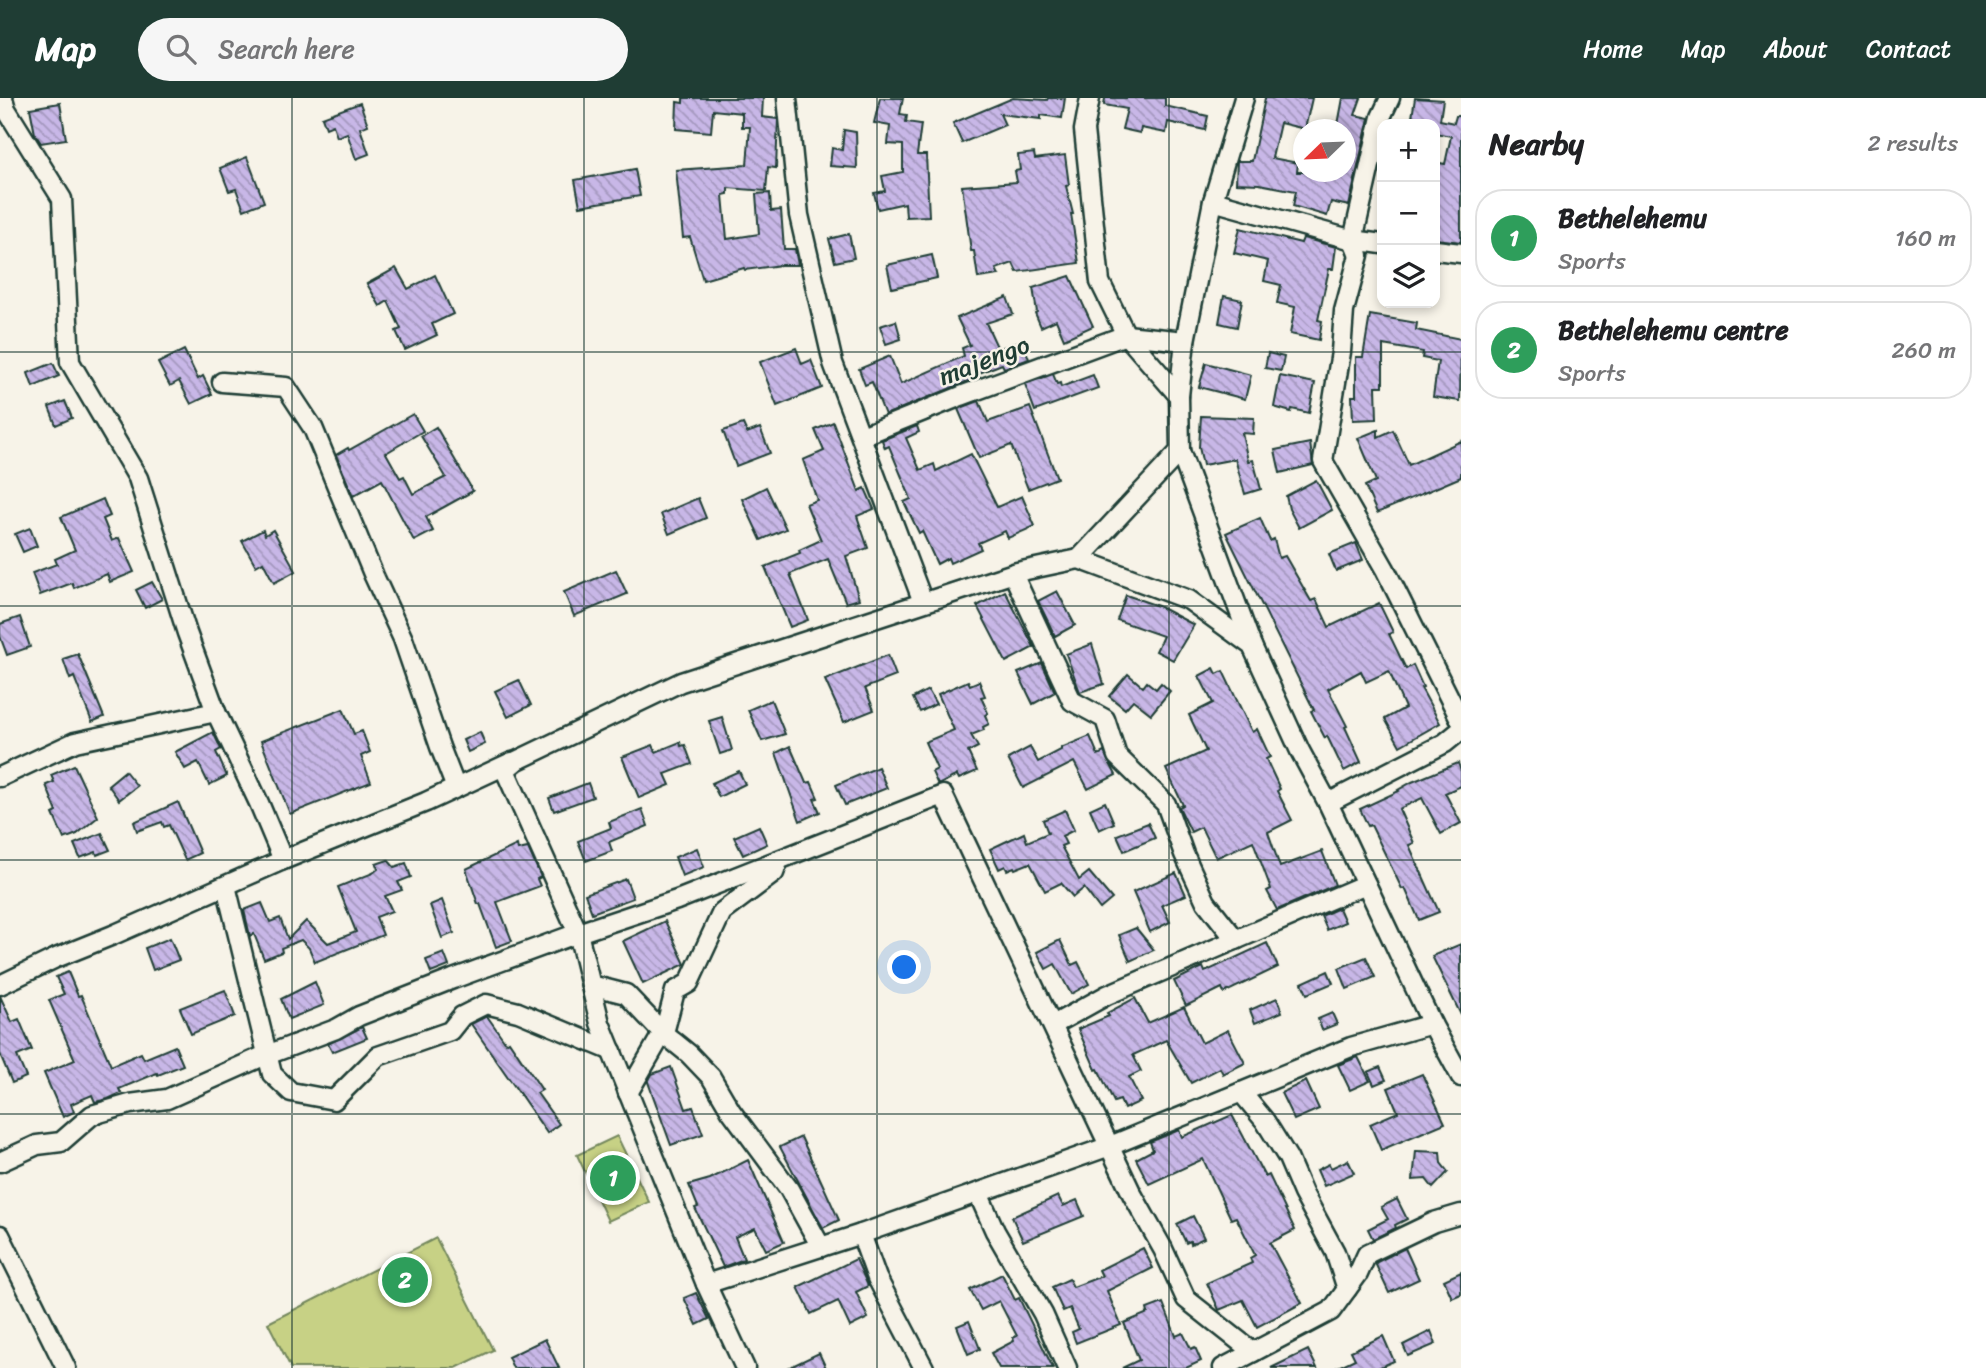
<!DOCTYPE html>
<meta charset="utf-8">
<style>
body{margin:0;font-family:Sriracha,sans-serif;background:#f6f6f6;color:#202124}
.controls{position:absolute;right:21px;top:21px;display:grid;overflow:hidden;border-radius:14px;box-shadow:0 4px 10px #0003}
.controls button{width:63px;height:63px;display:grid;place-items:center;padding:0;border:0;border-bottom:2px solid #e0e0e0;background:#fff;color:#202124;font:35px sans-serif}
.compass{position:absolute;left:1293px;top:21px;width:63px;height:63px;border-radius:50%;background:#fff;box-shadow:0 4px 10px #0003;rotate:247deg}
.you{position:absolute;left:905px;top:870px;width:24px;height:24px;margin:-18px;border:5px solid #fff;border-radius:50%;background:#1a73e8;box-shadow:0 0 0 10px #1a73e833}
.badge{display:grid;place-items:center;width:46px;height:46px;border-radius:50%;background:#1f3d34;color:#fff;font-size:23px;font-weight:700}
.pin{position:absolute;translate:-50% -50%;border:4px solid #fff;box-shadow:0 2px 7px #0006}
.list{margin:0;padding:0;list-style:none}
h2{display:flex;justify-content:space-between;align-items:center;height:91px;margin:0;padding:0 28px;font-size:30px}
h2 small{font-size:23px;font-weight:400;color:#757577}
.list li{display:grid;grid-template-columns:46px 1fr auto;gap:21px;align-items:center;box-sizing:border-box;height:98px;margin:0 14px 14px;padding:0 14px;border:2px solid #e0e0e0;border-radius:28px}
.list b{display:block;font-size:26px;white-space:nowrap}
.list p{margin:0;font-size:23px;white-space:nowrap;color:#757577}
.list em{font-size:23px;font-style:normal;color:#757577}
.icon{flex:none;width:38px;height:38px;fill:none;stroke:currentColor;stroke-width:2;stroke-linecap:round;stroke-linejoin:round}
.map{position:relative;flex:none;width:1461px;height:1270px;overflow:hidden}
header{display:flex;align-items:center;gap:42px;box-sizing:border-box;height:98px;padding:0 35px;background:#1f3d34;color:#fff}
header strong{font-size:33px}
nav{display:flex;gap:38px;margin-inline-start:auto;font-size:24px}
.search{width:490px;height:63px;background:#f6f6f6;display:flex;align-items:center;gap:18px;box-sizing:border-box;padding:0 24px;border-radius:38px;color:#757577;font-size:26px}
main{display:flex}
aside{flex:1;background:#fff}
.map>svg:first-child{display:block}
.pitch{fill:#c7d185;stroke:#73875c;stroke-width:2}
.building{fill:url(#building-back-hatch);stroke:#1f3d34;stroke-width:2}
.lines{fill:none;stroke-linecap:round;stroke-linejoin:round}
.minor-casing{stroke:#1f3d34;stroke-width:23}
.minor{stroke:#f7f3e8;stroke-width:18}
.grid{fill:none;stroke:#1f3d34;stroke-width:2;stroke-opacity:0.55}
.labels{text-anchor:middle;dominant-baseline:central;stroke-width:5;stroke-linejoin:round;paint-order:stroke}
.street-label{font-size:26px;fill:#1f3d34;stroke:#f7f3e8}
</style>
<header>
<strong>Map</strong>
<div class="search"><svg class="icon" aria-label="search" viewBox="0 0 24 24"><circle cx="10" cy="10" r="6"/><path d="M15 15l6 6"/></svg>Search here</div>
<nav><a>Home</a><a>Map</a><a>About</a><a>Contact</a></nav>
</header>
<main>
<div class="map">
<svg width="1461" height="1270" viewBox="0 0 1461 1270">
<defs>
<pattern id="building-back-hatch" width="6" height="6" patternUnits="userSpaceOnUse" patternTransform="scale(1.75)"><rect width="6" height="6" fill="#c8b7e7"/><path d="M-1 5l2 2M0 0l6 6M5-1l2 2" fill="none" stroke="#a296bc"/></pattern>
</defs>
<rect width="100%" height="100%" fill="#f7f3e8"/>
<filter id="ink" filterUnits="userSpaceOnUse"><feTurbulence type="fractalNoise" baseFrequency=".0143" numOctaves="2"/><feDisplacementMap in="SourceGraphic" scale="14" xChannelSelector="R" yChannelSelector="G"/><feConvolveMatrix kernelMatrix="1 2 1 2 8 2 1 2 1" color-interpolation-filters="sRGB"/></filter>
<g filter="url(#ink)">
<g class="pitch">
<polygon points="617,1038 649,1104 608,1123 577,1057"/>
<polygon points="436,1140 493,1252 456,1270 291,1270 268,1225"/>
</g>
<g class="building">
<polygon points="683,0 763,0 762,19 778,21 776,70 768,69 766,93 728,90 728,96 723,97 727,141 759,136 756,96 770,95 771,113 781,112 784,151 795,151 798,167 781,167 745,172 744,170 703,182 690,139 683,140 676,72 747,67 750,29 742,29 742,15 713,12 711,34 676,31 677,4 683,5"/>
<polygon points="880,0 903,0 900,16 907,17 906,24 921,26 917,57 926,57 929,118 906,119 905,105 878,111 874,95 885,93 882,78 903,74 903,47 888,46 890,28 874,25"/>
<polygon points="1013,0 1047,2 1048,0 1065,0 1062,20 1041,17 1041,21 1000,16 1005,27 962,45 953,25"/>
<polygon points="1105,0 1165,0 1165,8 1208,18 1205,32 1168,24 1166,35 1141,30 1140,35 1122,31 1127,11 1104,7"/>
<polygon points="1265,0 1312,0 1305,31 1280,25 1272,60 1298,65 1297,74 1346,74 1346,32 1337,32 1343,0 1361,0 1355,17 1369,20 1349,108 1331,104 1327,118 1293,108 1296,93 1259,86 1236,85 1237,63 1252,63"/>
<polygon points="1415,0 1443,2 1440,22 1454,25 1456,18 1461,18 1461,144 1435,141 1435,64 1445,66 1451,38 1435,35 1435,26 1411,26"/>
<polygon points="60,5 66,41 41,45 35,36 30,10"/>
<polygon points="360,5 368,27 360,30 369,56 356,61 347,35 337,39 333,27 326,30 322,19"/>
<polygon points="844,32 856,34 857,70 830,68 832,50 842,52"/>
<polygon points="1034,55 1035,61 1065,57 1069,87 1066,88 1073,116 1071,116 1079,165 1017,174 1013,165 996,171 999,177 978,180 974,153 971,153 962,88 1017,84 1015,73 1020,72 1018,57"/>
<polygon points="247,59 264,104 244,112 236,91 229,93 220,70"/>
<polygon points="635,71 640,98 580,108 575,82"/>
<polygon points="1240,130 1301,145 1303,140 1336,149 1333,171 1329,171 1318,222 1322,223 1319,242 1290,236 1295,209 1277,205 1281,187 1264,183 1268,163 1234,155"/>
<polygon points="849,136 854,160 835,164 829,141"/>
<polygon points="932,157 937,180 892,190 887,167"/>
<polygon points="396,170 408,191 435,177 453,216 432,226 437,237 405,252 396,233 401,231 388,203 380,208 367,186"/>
<polygon points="1070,178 1093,228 1064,241 1056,222 1041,229 1035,215 1037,214 1033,190"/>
<polygon points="1224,198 1242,202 1237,229 1219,225"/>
<polygon points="1007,199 1013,216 986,225 998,251 1022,242 1029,261 1004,270 1002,266 969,279 971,282 885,317 872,284 865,287 859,271 890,258 901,286 964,258 962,250 970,247 957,220"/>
<polygon points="1370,217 1417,225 1416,232 1461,241 1460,303 1433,299 1438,263 1422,260 1423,254 1383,247 1383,288 1376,288 1377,321 1353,322 1352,298 1356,298 1356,259 1363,259"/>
<polygon points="896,223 901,241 886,246 880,228"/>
<polygon points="796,250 802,266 811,262 822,290 777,308 760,264"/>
<polygon points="184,252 198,281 203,278 212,296 191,306 179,283 170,288 158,265"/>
<polygon points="1268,255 1284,259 1281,273 1265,270"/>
<polygon points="53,265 59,278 33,289 28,275"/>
<polygon points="1206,265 1251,277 1245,301 1199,289"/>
<polygon points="1053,276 1057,286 1060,285 1061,289 1093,277 1098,290 1035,313 1025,286"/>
<polygon points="1280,278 1315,285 1309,315 1292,311 1291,314 1274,309"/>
<polygon points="65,303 72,320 56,327 49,309"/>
<polygon points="979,303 988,324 1030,309 1057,380 1028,391 1011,347 979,360 958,311"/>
<polygon points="413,316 423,333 386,355 400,380 404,378 413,396 446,379 421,338 436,329 473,393 426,419 433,433 414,443 382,382 353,398 336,357 348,350 349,352"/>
<polygon points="1201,318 1254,320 1253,336 1242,335 1248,363 1253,362 1261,391 1245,396 1235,361 1203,367 1199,349"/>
<polygon points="833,324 859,393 865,390 874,411 857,418 868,450 846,458 859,501 846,505 828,461 790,476 808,522 790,529 765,469 800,455 799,452 821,442 806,406 817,402 803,362 824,353 815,332"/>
<polygon points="743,326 747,335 760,330 770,355 736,368 723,333"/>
<polygon points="917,328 919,334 906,340 920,372 934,366 936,373 971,356 997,409 1022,398 1035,428 1008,440 1005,433 978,445 981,451 950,465 948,460 937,466 922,433 919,435 904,404 911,401 889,348 885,350 882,342"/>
<polygon points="1378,332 1378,339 1393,332 1409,367 1461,343 1461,379 1377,415 1365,388 1376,383 1358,340"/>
<polygon points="1310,345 1313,367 1280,375 1275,352"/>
<polygon points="1316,382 1332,412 1299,430 1289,411 1286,398"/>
<polygon points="766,389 786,431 761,442 742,401"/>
<polygon points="698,400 706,420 669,436 661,416"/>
<polygon points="103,401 110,418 103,421 112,443 119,440 134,474 110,484 107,476 74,490 72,485 40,497 32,475 57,466 55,461 75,452 61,419"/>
<polygon points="1260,420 1270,443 1274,441 1279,460 1285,458 1311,503 1316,501 1329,529 1379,505 1393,534 1389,536 1406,571 1413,567 1423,589 1421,590 1440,625 1400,648 1385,621 1405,610 1389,573 1366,584 1361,573 1328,591 1347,628 1345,629 1361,664 1344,673 1327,638 1325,640 1311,613 1314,612 1226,435"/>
<polygon points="30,430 37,448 23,454 15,436"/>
<polygon points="263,432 265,437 273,432 296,473 274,485 263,464 256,468 242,443"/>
<polygon points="1356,445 1363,462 1336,473 1329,456"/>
<polygon points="616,472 627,496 574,518 564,494"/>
<polygon points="152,484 162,501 145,510 136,492"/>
<polygon points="1005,493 1034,549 1006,564 977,508"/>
<polygon points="1057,493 1075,527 1055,538 1038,503"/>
<polygon points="1126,497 1158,508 1194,527 1173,562 1156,553 1163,538 1117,522"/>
<polygon points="20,519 30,549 7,557 0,538 0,526"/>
<polygon points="1092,546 1104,586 1080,594 1066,556"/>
<polygon points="78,556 104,619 92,624 74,579 70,581 63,561"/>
<polygon points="888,557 896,578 865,590 874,612 844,624 825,582"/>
<polygon points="1042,565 1055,594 1033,606 1018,575"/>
<polygon points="1214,570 1217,576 1223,573 1252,634 1257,631 1270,659 1266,661 1280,691 1277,693 1292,722 1268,734 1280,769 1322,753 1335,787 1277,812 1267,793 1271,791 1253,743 1216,760 1201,729 1191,734 1179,709 1183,707 1166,671 1206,653 1189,617 1213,605 1199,578"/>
<polygon points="1128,576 1143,589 1147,584 1156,591 1161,585 1170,593 1151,616 1133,602 1125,611 1109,598"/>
<polygon points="519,582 531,607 508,619 495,593"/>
<polygon points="968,583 970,587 979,583 985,598 981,599 988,615 985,617 989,626 983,629 984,632 971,637 978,649 968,654 977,673 959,681 957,677 938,687 932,674 937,671 925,644 954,632 938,596"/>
<polygon points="928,592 936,606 920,614 913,600"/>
<polygon points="771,602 785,636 762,643 748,612"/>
<polygon points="343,611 354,636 362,633 370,654 361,658 371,684 290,716 261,643"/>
<polygon points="722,619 732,652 720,656 709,623"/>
<polygon points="213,634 221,651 216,654 227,678 209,687 198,664 185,671 175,654"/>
<polygon points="480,634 485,646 468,654 463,642"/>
<polygon points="1090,638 1098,657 1104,654 1116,677 1088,691 1074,664 1023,690 1008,661 1030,649 1038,664 1061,652 1061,650"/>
<polygon points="680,644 681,648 685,647 692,666 665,676 670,687 639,700 622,659 653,647 656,654"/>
<polygon points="790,648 806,685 811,684 818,700 814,701 820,714 800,723 776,655"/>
<polygon points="1458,665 1461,673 1461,688 1445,695 1461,725 1441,736 1422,700 1399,711 1414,745 1409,747 1439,814 1419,822 1405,790 1402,791 1371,727 1368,728 1360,711 1399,693 1398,692 1412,684"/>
<polygon points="74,667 98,719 77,736 64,741 53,716 57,714 46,687 54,684 51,677"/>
<polygon points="878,669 887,690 845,707 836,687"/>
<polygon points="125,673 137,688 119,702 108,687"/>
<polygon points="739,673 745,686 719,699 712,685"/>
<polygon points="588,685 593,699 554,713 549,700"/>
<polygon points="178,704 200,755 185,762 169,727 164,729 162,724 137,733 134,724"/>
<polygon points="1105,704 1114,725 1099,732 1090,711"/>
<polygon points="642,711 648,728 609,744 612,753 586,763 578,743 611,730 609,724"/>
<polygon points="1065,712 1074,732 1062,738 1066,746 1061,748 1079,782 1089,774 1112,801 1100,811 1084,790 1073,799 1061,785 1045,793 1030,765 1015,771 1014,769 1007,772 1005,768 999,771 990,751 1024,735 1027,744 1048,735 1043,722"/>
<polygon points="1148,725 1155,740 1124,753 1117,737"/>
<polygon points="759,728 767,746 743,757 734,739"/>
<polygon points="102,735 110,752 97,757 96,754 80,760 74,746"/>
<polygon points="517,747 518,752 528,750 541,779 537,781 540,788 497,804 512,843 496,849 480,806 478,806 466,771"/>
<polygon points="697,750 704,769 682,778 675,759"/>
<polygon points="388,762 394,769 406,765 411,779 398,784 402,792 385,798 392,813 376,819 383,837 315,864 309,850 301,842 281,850 282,854 264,861 254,836 250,838 244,812 262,805 270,824 280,820 288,841 306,823 328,845 356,834 338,789 373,775 378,771 376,766"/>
<polygon points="1176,775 1186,797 1162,807 1170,824 1150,834 1133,794"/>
<polygon points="626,781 633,800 592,815 585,796"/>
<polygon points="442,802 454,835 442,840 430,807"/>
<polygon points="1339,810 1345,824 1327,832 1321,818"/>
<polygon points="665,823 685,866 643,886 623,843"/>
<polygon points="1136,830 1154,852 1130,863 1119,837"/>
<polygon points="170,840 179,862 153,872 145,850"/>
<polygon points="1060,842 1072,867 1078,864 1089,886 1071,896 1055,866 1046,871 1037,854"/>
<polygon points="1267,845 1278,869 1224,895 1222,890 1186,908 1174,883 1203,869 1205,874"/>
<polygon points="1461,846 1461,917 1432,858"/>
<polygon points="444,855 449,868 431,875 426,862"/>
<polygon points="1366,859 1375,879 1347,891 1339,870"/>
<polygon points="1328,873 1333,885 1307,896 1302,885"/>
<polygon points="68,874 78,898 81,897 111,968 141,955 144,961 175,948 183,967 158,977 157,975 119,991 121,995 108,1001 95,1004 92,997 71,1006 74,1014 63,1019 44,975 75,962 49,902 64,896 56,879"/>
<polygon points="315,884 324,907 289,921 281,901"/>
<polygon points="225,892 235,918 191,936 180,910"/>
<polygon points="0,898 12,924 19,921 32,952 17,958 26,979 12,985 0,956"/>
<polygon points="1135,900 1148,925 1184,909 1202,945 1228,932 1245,965 1223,976 1220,970 1191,985 1166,942 1133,957 1141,973 1129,979 1141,1003 1124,1011 1120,1002 1114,1004 1098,971 1096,972 1078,931 1109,918 1107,915"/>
<polygon points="1277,900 1282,914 1255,925 1250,912"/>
<polygon points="1332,915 1337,926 1322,932 1318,921"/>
<polygon points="487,918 506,945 509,943 542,992 537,995 559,1026 547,1035 471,926"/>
<polygon points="362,929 367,940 332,954 328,946"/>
<polygon points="1358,959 1370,983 1350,992 1338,967"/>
<polygon points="671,969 686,1011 693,1009 703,1036 671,1047 648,984 652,976"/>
<polygon points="1380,969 1386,982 1374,987 1368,974"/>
<polygon points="1422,976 1445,1025 1381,1052 1370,1026 1398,1014 1388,990"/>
<polygon points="1306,983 1319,1011 1294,1022 1281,995"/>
<polygon points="1232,1017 1265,1079 1269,1077 1295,1132 1270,1145 1302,1205 1257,1229 1243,1202 1219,1212 1207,1185 1252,1165 1250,1160 1255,1157 1236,1119 1231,1121 1203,1061 1149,1086 1136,1061 1153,1052 1150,1044 1179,1032 1182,1039"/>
<polygon points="801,1039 839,1122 823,1130 780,1049"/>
<polygon points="1416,1053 1440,1054 1441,1065 1448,1074 1433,1090 1426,1081 1413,1082"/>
<polygon points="748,1062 784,1144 766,1152 755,1130 735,1139 744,1161 723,1169 695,1110 698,1109 689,1087 710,1081"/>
<polygon points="1348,1062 1354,1075 1324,1088 1317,1072 1329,1066 1331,1070"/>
<polygon points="1058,1098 1063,1108 1077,1102 1084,1118 1023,1143 1012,1119"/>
<polygon points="1397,1101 1407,1121 1395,1127 1396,1130 1373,1141 1368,1131 1388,1121 1381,1109"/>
<polygon points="1193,1118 1204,1140 1191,1146 1190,1143 1186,1145 1177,1126"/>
<polygon points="1143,1150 1153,1170 1107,1193 1121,1227 1076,1245 1072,1234 1079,1231 1070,1210 1063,1213 1052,1189 1069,1181 1073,1189 1102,1178 1099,1172"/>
<polygon points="1405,1150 1419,1181 1389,1195 1375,1165"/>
<polygon points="856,1161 868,1188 856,1194 868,1220 850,1229 838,1203 811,1216 798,1189"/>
<polygon points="1461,1174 1461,1196 1452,1200 1444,1182"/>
<polygon points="1002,1176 1015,1202 1019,1200 1053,1270 999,1270 991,1255 1014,1243 1013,1240 1017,1238 999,1203 981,1212 970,1192"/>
<polygon points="696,1195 709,1221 697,1227 684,1200"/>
<polygon points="1163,1205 1176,1238 1183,1235 1191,1251 1195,1249 1201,1263 1186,1270 1122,1270 1139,1262 1124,1225 1148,1215 1147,1211"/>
<polygon points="969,1223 980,1251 968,1256 957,1228"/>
<polygon points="1431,1233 1436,1246 1408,1258 1403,1247"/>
<polygon points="1383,1238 1394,1263 1378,1270 1336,1270 1355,1261 1351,1253"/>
<polygon points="545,1241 559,1270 513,1270 508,1259"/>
<polygon points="1308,1252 1317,1270 1271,1270"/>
<polygon points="819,1255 826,1270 788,1270"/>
</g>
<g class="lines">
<g class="minor-casing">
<g id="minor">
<polyline points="3,0 6,11 62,101 70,264 138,380 187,535 216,614"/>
<polyline points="787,0 799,117 833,265 923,504"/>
<polyline points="1090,0 1084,32 1100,184 1126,237 1179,298"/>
<polyline points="1213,103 1353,142 1381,19 1390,0"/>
<polyline points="1382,146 1353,142 1359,157 1344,213 1341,254 1323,363 1385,471 1461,623"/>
<polyline points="1435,152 1461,155"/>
<polyline points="222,284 286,289 313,330 374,478 403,541 440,649 456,690"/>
<polyline points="862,338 961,298 1126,237 1185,243"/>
<polyline points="1180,353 1252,548"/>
<polyline points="1079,461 1180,353 1179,298 1185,243 1213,103 1244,0"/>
<polyline points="1013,476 1072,603 1105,621 1117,658 1166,706 1184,756 1206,804 1236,842"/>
<polyline points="0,679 75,644 216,614 259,705 283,762 426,704 512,664"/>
<polyline points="1328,705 1445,645 1461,632"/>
<polyline points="226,788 272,976 291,994 334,1002 378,958 450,933 462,918 486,906 518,914 612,953"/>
<polyline points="0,887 56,860 113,837 283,762"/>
<polyline points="591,887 626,896 663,935 689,956 711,979 731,1013 789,1091 821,1149"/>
<polyline points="1053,927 1107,897 1366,786"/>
<polyline points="1241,994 1265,1023 1288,1060 1303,1095 1335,1154 1347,1191"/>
<polyline points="628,995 665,931 675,893 689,885 722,814 774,775 777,767"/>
<polyline points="0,1064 37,1047 61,1044 92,1017 130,1006 167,1001 259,960 336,931 359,918 453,881 578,835 677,802 943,697 1132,1096 1163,1151 1186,1201 1253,1254"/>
<polyline points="978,1095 995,1133 1043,1216 1067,1270"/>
<polyline points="861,1136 877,1180 924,1270"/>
<polyline points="0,1137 66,1270"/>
<polyline points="706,1186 861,1136 1110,1048 1351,949 1432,926"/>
<polyline points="745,1270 706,1186 600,925 578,835 505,672 516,663 681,584 1017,474 1079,461 1189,502 1252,548 1300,653 1328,705 1432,926 1461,979"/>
<polyline points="1223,1270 1331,1213 1358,1176 1367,1156 1434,1124 1461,1116"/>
</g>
</g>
<use href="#minor" class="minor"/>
</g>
</g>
<path class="grid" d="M292 0V1270M584 0V1270M877 0V1270M1169 0V1270M0 254H1461M0 508H1461M0 762H1461M0 1016H1461"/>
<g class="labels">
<g class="street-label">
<text transform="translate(984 262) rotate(-21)">majengo</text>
</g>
</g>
</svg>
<div class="controls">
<button>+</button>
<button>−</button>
<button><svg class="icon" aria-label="layers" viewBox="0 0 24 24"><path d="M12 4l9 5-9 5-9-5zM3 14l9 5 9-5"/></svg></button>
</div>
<svg class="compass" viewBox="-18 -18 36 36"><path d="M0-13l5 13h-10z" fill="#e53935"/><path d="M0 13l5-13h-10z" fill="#757577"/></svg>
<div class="you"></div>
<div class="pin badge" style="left:613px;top:1080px;background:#2e9e5b">1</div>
<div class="pin badge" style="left:405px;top:1182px;background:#2e9e5b">2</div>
</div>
<aside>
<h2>Nearby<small>2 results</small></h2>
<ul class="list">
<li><span class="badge" style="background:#2e9e5b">1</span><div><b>Bethelehemu</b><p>Sports</p></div><em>160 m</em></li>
<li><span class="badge" style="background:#2e9e5b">2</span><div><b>Bethelehemu centre</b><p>Sports</p></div><em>260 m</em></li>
</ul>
</aside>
</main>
